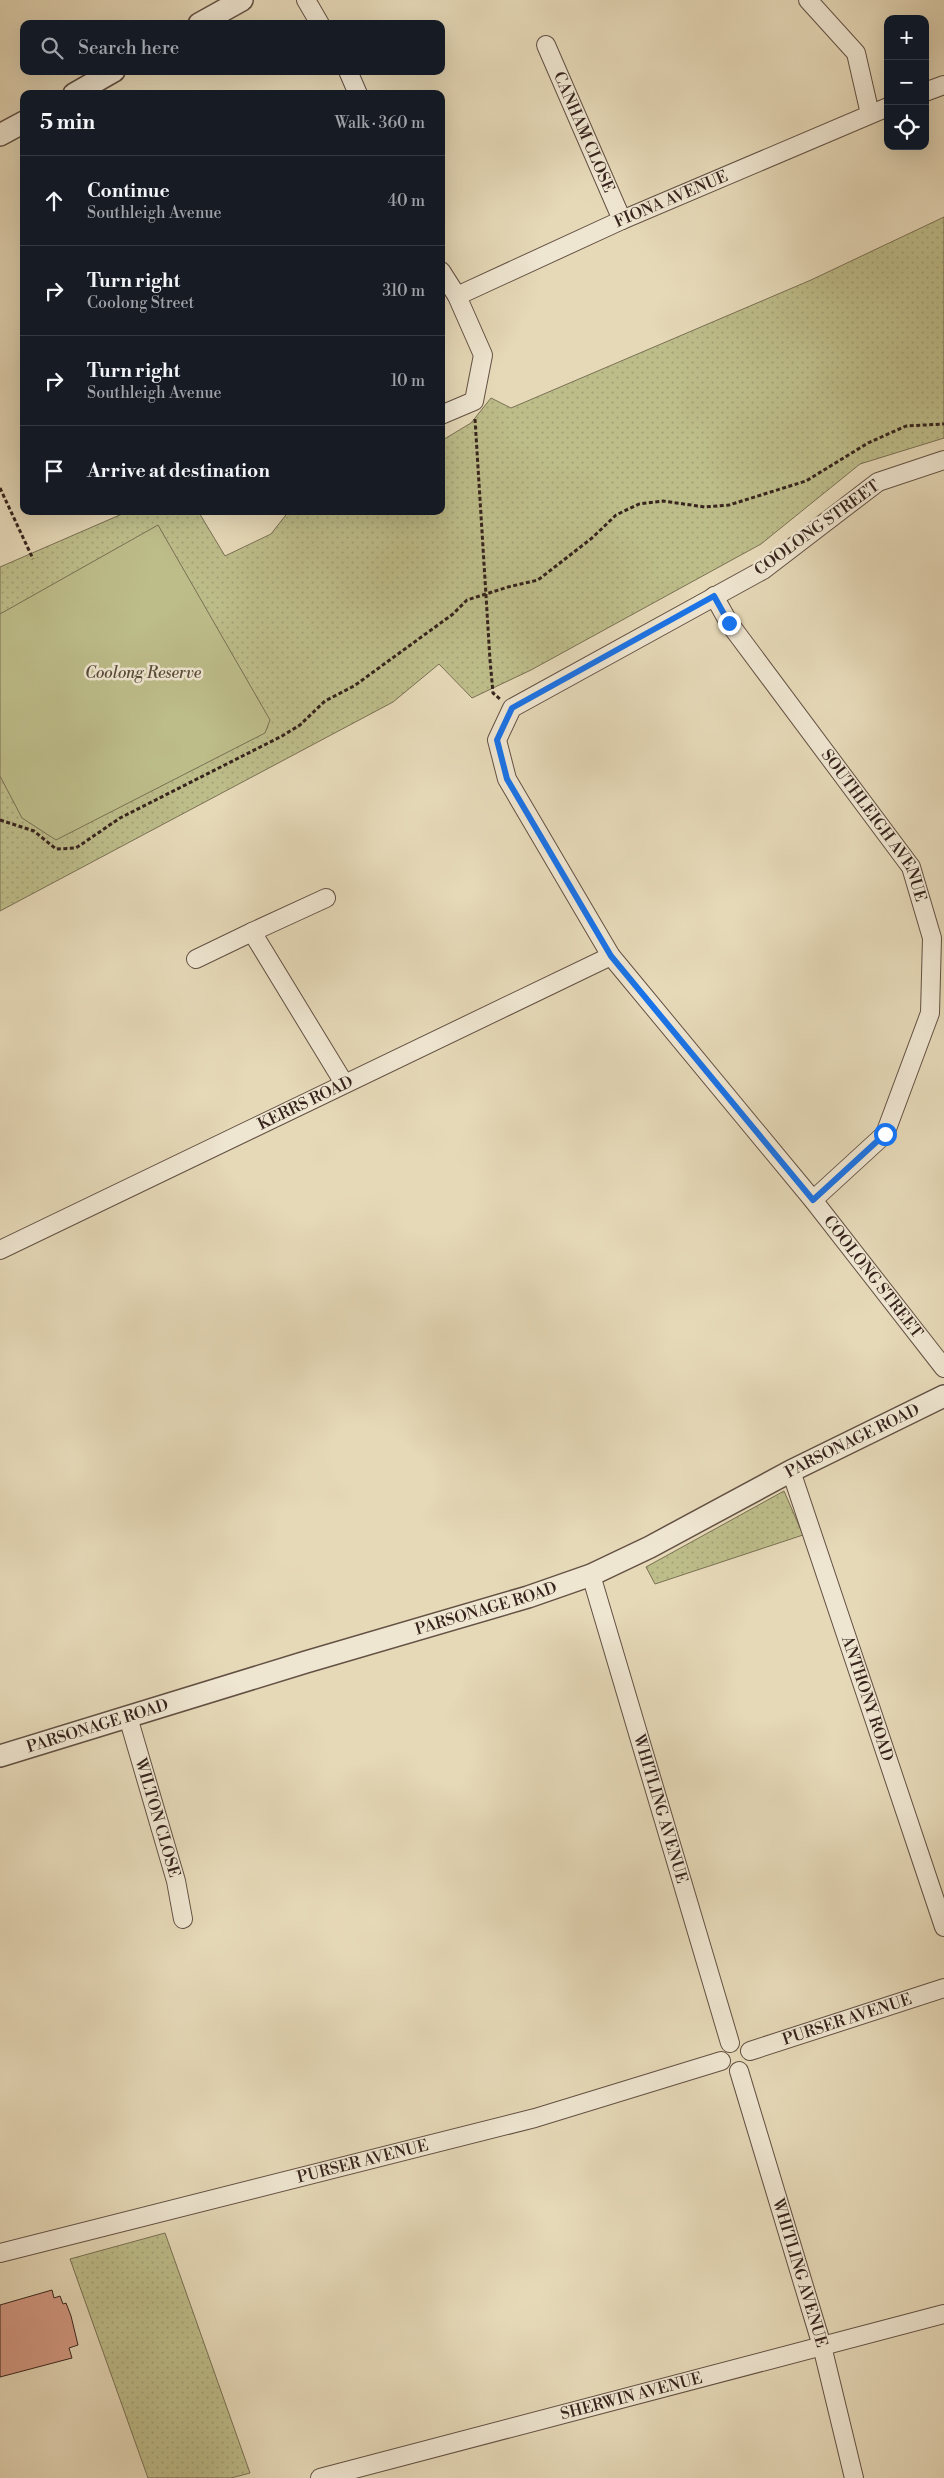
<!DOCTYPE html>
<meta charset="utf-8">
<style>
body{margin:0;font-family:"Libre Bodoni",serif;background:#242831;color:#f1f3f6}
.controls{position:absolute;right:15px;top:15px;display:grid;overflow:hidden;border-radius:10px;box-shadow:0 5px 20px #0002}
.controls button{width:45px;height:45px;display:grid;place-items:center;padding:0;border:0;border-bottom:1px solid #363941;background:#171b24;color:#f1f3f6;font:25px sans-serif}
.stop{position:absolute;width:15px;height:15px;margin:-11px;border:4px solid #1a73e8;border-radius:50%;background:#fff}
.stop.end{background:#1a73e8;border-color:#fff;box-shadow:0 1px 5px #0008}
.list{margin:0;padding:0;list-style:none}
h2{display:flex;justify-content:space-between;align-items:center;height:65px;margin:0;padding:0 20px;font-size:21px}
h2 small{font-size:16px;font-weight:400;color:#9ea1a6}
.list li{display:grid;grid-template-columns:32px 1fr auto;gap:15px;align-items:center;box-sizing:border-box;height:90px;padding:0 20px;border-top:1px solid #363941}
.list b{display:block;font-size:19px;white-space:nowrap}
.list p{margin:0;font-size:16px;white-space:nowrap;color:#9ea1a6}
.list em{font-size:16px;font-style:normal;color:#9ea1a6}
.icon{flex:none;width:28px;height:28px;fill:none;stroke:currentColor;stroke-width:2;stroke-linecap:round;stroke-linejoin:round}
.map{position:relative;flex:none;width:944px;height:2478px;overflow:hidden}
.search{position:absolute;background:#171b24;box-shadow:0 5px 20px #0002;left:20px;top:20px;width:425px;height:55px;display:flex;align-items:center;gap:12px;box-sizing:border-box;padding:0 18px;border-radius:10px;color:#9ea1a6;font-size:19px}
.panel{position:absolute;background:#171b24;box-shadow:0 5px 20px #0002;left:20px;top:90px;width:425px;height:425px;border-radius:10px}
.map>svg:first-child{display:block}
.park{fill:url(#park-dots);stroke:#7a7054}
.pitch{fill:#bdbd8a;stroke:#7a7054}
.building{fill:#d49983;stroke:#37241d}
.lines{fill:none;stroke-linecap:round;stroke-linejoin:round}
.minor-casing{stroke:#635144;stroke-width:20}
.tertiary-casing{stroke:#635144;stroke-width:24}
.path{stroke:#37241d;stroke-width:3;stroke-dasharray:4 2.5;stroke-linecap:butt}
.minor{stroke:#efe6d1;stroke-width:18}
.tertiary{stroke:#efe6d1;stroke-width:21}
.route{stroke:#1a73e8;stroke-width:6}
.labels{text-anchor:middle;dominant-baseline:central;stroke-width:5;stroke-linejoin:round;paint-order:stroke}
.street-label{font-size:16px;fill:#37241d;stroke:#efe6d1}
.park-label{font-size:16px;font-style:italic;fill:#584a38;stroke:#efe6d1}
</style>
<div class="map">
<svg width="944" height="2478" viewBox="0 0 944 2478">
<defs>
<pattern id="park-dots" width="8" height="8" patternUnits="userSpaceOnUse" patternTransform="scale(1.25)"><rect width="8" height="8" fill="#bdbd8a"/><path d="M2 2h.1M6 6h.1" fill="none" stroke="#a3a277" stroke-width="1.8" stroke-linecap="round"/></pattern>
</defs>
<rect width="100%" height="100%" fill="#e6d9b8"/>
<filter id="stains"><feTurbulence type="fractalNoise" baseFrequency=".004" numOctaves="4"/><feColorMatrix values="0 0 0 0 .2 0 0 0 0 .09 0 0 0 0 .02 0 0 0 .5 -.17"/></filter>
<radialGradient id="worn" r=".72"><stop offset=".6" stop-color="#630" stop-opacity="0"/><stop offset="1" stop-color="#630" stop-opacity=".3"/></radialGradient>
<g class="park">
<polygon points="944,217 944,438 860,464 761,544 531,670 472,698 439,664 393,702 0,911 0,567 129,511 198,511 225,556 271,534 289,511 441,511 441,441 471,423 491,398 511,408 811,280"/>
<polygon points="784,1491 803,1535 655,1584 646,1567"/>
<polygon points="165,2233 250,2473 231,2478 148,2478 70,2259"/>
</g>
<polygon class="pitch" points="158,525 270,720 265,733 56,840 22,818 0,776 0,614"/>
<polygon class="building" points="52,2290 54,2298 60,2296 63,2304 66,2303 71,2316 78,2345 69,2348 72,2358 0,2377 0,2305"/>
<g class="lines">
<g class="minor-casing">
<g id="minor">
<polyline points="306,0 320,24"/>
<polyline points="808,0 856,53 870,114"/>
<path id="s1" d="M546 45 622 220"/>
<polyline points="348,71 358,94"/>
<polyline points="925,92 944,85"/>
<polyline points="441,271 457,296 483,355 474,401 441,415"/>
<path id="s2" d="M457 296 622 220 888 107"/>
<path id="s3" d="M944 460 878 482 763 570 512 708 497 740 507 779 611 956 813 1200 944 1368"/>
<path id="s4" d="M714 596 729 623 911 867 932 938 930 1013 885 1134 813 1200"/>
<polyline points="326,898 252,932 344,1083"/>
<polyline points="196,959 252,932"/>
<path id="s5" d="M0 1250 611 956"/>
<path id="s6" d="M791 1471 944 1927"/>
<path id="s7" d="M591 1575 730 2043"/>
<path id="s8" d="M128 1717 176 1881 183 1919"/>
<path id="s9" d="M750 2051 944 1988"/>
<path id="s10" d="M739 2071 822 2346 854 2478"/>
<path id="s11" d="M0 2253 535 2118 721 2061"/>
<path id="s12" d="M320 2478 944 2314"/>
</g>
</g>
<g class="tertiary-casing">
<g id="tertiary">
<polyline points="199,24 242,0"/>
<polyline points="74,94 114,71"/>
<polyline points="0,135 24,122"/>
<path id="s13" d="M0 1756 306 1662 528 1597 591 1575 650 1547 791 1471 944 1396"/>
</g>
</g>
<g class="path">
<polyline points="475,419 490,660 493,693 500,699"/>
<polyline points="0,488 33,559"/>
<polyline points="0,820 34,831 56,849 76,848 120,818 282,736 300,725 325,701 354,686 453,614 467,600 508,587 538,580 592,538 616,515 639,504 663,501 705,507 729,505 806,481 868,443 906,426 944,424"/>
</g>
<use href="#minor" class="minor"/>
<use href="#tertiary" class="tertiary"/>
</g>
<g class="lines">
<polyline class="route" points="729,623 714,596 512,708 497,740 507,779 611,956 813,1200 885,1134"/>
</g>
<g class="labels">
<g class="street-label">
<text stroke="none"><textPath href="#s1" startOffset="95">CANHAM CLOSE</textPath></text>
<text stroke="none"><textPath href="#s2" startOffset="235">FIONA AVENUE</textPath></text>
<text transform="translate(817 528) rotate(-36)">COOLONG STREET</text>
<text stroke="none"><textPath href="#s4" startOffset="281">SOUTHLEIGH AVENUE</textPath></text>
<text stroke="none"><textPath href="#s5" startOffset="339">KERRS ROAD</textPath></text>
<text stroke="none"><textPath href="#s3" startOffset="1196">COOLONG STREET</textPath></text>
<text stroke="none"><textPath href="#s13" startOffset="912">PARSONAGE ROAD</textPath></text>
<text stroke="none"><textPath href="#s13" startOffset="508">PARSONAGE ROAD</textPath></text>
<text stroke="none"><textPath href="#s6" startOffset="240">ANTHONY ROAD</textPath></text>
<text stroke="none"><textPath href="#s13" startOffset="102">PARSONAGE ROAD</textPath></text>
<text stroke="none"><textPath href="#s7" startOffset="244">WHITLING AVENUE</textPath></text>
<text stroke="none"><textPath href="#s8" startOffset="105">WILTON CLOSE</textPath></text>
<text stroke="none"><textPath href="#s9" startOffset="102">PURSER AVENUE</textPath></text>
<text stroke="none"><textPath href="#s11" startOffset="374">PURSER AVENUE</textPath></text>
<text stroke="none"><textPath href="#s10" startOffset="211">WHITLING AVENUE</textPath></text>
<text stroke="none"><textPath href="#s12" startOffset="322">SHERWIN AVENUE</textPath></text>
</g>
<g class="park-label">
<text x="143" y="673">Coolong Reserve</text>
</g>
</g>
<rect width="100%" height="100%" filter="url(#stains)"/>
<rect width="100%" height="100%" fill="url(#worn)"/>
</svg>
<div class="controls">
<button>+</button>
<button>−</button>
<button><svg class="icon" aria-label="locate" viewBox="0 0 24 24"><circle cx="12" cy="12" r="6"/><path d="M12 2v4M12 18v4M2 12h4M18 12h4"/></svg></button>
</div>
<div class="stop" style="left:885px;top:1134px"></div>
<div class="stop end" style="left:729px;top:623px"></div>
<div class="search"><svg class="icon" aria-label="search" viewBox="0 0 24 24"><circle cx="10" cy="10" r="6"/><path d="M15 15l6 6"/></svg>Search here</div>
<section class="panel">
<h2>5 min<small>Walk · 360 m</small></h2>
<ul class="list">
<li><svg class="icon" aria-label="ahead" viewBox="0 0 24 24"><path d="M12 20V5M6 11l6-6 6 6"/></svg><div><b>Continue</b><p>Southleigh Avenue</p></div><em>40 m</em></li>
<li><svg class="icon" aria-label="right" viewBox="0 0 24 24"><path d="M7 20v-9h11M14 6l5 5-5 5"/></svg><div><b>Turn right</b><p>Coolong Street</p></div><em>310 m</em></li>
<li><svg class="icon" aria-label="right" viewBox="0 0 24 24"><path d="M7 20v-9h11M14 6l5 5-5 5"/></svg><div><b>Turn right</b><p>Southleigh Avenue</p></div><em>10 m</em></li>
<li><svg class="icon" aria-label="arrive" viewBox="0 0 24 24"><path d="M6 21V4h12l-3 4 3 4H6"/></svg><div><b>Arrive at destination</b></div></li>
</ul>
</section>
</div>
